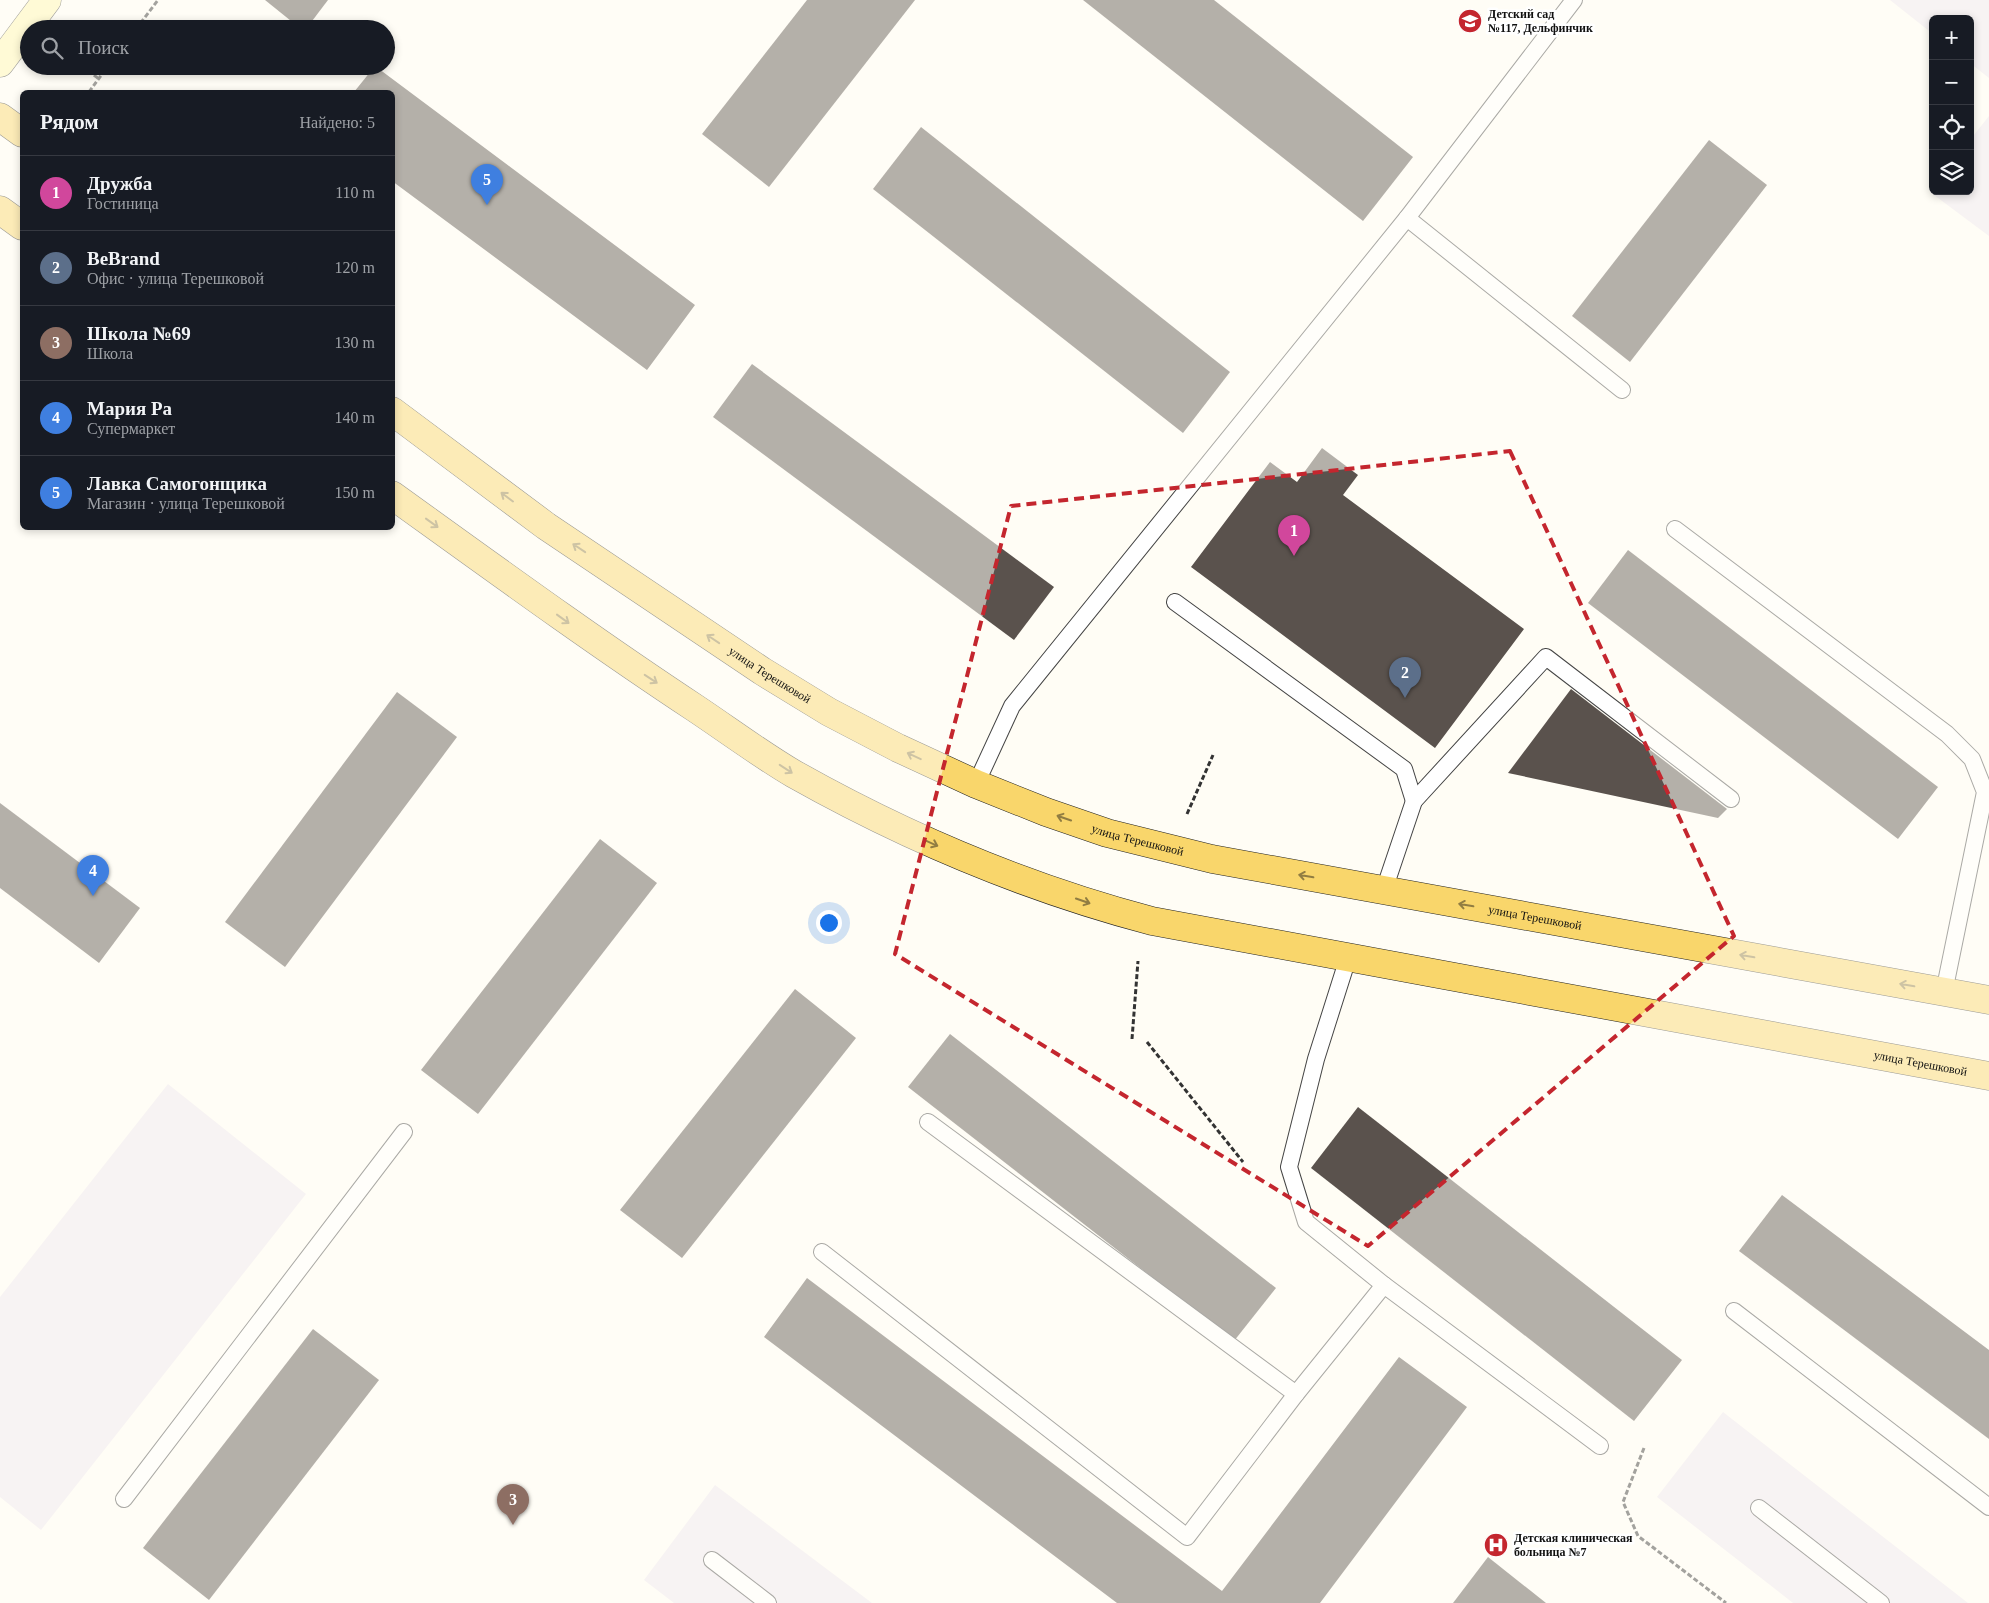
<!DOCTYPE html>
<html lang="ru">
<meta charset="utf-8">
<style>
body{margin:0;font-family:"Times New Roman",serif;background:#20242c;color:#f1f3f6}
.controls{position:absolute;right:15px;top:15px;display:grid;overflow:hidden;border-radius:8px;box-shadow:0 2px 8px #0003}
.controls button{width:45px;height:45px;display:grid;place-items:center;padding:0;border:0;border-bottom:1px solid #363941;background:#171b24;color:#f1f3f6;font:25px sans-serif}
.you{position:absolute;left:828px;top:922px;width:18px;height:18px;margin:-12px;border:4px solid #fff;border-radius:50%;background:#1a73e8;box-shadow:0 0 0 8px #1a73e833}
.badge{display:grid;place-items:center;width:32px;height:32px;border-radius:50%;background:#c4262e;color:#fff;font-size:16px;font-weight:700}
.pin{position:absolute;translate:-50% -41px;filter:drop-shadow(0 1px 2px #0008)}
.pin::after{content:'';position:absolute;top:26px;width:18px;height:15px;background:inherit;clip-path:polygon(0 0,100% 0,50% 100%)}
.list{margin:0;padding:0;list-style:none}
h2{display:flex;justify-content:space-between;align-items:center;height:65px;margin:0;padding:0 20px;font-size:21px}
h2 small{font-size:16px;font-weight:400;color:#9ea1a6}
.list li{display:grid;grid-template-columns:32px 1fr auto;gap:15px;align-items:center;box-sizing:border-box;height:75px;padding:0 20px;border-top:1px solid #363941}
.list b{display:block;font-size:19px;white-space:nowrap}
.list p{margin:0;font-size:16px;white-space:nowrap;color:#9ea1a6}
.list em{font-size:16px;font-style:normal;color:#9ea1a6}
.icon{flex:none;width:28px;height:28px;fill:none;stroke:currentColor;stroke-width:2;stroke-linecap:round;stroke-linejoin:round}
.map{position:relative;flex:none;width:1989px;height:1603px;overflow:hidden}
.search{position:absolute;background:#171b24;box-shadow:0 2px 8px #0003;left:20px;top:20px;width:375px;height:55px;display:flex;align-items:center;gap:12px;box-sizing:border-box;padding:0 18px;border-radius:28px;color:#9ea1a6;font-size:19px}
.panel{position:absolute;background:#171b24;box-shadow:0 2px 8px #0003;left:20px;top:90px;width:375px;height:440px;border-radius:8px}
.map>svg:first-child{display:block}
.industrial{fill:#eee6ef}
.building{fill:#5a524d}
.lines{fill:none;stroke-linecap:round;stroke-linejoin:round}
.service-casing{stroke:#444;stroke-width:18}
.secondary-casing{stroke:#333;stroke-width:29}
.primary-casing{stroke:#222;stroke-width:29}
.path{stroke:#333;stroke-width:3;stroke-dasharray:5 2.5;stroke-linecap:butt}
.service{stroke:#fff;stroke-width:16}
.secondary{stroke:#fff6b0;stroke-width:28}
.primary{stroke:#f9d66b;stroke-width:28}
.oneway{stroke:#917d42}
.marked{fill:none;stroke:#c4262e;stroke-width:4;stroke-dasharray:10 6;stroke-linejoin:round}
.labels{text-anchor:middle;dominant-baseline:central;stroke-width:5;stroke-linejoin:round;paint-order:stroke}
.poi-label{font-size:12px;font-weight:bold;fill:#111;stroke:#fff;text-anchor:start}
.street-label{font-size:12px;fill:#111;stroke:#fff}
</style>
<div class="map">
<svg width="1989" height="1603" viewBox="0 0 1989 1603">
<rect width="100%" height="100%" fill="#fffdf5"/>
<g class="industrial">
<polygon points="1890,0 1989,0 1989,78 1970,63 1970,19 1933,19 1933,34"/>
<polygon points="1989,116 1989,236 1930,192 1933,188 1933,191 1970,191 1970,140"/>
<polygon points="168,1084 306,1194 41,1530 0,1497 0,1297"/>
<polygon points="1723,1412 1968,1603 1793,1603 1657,1497"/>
<polygon points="715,1485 872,1603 674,1603 644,1580"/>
</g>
<g class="building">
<polygon points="265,0 328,0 306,29 301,29"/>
<polygon points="807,0 915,0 769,187 702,134"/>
<polygon points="1083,0 1214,0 1413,157 1363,221"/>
<polygon points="375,66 695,305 647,370 392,181 392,92 354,92"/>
<polygon points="921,127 1230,372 1183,433 873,189"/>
<polygon points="1709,140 1767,185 1630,362 1572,316"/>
<polygon points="752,364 1054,587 1014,640 713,417"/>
<polygon points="1322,448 1358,475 1343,495 1524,629 1435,748 1191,567 1270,462 1297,482"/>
<polygon points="1628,550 1938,787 1898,839 1588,603"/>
<polygon points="1571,689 1727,809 1718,818 1508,773"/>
<polygon points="397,692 457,737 285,967 225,922"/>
<polygon points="0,803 140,908 99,963 0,888"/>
<polygon points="600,839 657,883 478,1114 421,1070"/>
<polygon points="795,989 856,1038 682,1258 620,1210"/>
<polygon points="950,1034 1276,1288 1234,1341 908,1087"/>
<polygon points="1358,1107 1682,1360 1634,1421 1311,1168"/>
<polygon points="1782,1195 1989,1350 1989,1439 1739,1251"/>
<polygon points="807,1278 1222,1591 1399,1357 1467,1407 1320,1603 1117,1603 764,1337"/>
<polygon points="313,1329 379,1380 209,1600 143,1548"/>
<polygon points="1488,1557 1546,1603 1453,1603"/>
</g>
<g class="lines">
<g class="service-casing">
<g id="service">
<polyline points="1407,218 1622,390"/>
<polyline points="1675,529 1947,734 1972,759 1985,792 1944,992"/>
<polyline points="1175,602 1404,769 1414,801"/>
<polyline points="976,784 1012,706 1407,218 1574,0"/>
<polyline points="1384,890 1414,801 1546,657 1731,799"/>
<polyline points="1348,958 1316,1059 1289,1167 1306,1222 1384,1285"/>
<polyline points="928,1122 1296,1394"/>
<polyline points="822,1252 1187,1537 1296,1394 1384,1285 1600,1446"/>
<polyline points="1734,1311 1989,1507"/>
<polyline points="124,1499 404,1132"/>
<polyline points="1759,1508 1881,1603"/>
<polyline points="712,1560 768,1603"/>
</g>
</g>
<g class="secondary-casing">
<polyline id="secondary" points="0,63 47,0"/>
</g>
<g class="primary-casing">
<g id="primary">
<polyline points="0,117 22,133"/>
<polyline points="0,210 22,226"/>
<path id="s1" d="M392 411 546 526 762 671 829 712 898 748 976 784 1046 812 1107 833 1212 859 1989 1000"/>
<path id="s2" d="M392 495C492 567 592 640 695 708 728 730 760 754 794 774 906 837 1027 888 1152 921L1989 1076"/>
</g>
</g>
<g class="path">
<polyline points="136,29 158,0"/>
<polyline points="82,66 99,79"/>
<polyline points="89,92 108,66"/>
<polyline points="1187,814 1213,755"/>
<polyline points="1132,1039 1138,961"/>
<polyline points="1147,1042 1243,1162"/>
<polyline points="1644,1448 1623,1502 1638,1536 1726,1603"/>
</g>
<use href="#service" class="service"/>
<use href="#secondary" class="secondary"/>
<use href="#primary" class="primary"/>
</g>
<defs><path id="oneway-shaft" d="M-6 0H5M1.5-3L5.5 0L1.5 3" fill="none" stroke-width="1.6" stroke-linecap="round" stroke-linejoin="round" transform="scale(1.25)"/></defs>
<g class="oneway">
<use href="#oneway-shaft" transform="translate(507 497) rotate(-143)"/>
<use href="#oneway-shaft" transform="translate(432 523) rotate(36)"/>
<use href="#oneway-shaft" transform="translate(579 548) rotate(-146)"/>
<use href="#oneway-shaft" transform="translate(563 619) rotate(36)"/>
<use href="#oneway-shaft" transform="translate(713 639) rotate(-146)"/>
<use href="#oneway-shaft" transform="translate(651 679) rotate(33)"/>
<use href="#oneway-shaft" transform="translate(914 756) rotate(-155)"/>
<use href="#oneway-shaft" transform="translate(786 769) rotate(33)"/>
<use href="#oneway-shaft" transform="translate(1064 818) rotate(-161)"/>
<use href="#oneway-shaft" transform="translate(931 843) rotate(24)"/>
<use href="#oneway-shaft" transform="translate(1306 876) rotate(-170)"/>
<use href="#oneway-shaft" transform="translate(1083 901) rotate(19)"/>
<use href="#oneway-shaft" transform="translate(1466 905) rotate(-170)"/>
<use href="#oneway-shaft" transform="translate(1747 956) rotate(-170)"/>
<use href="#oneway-shaft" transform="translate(1907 985) rotate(-170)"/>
</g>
<path d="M0 0H1989V1603H0ZM1510 451 1734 936 1368 1246 895 954 1011 506Z" fill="#fffdf5" fill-opacity=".55" fill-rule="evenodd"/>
<path class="marked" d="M1510 451 1734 936 1368 1246 895 954 1011 506Z"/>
<defs>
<g id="school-disc" transform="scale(1.25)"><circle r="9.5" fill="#c4262e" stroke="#fff"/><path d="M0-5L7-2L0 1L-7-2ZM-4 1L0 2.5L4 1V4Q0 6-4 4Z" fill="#fff"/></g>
<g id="hospital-disc" transform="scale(1.25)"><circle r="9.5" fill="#c4262e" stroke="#fff"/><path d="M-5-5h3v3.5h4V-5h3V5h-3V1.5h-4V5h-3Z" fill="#fff"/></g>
</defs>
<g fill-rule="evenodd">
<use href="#school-disc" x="1470" y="21"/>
<use href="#hospital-disc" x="1496" y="1545"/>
</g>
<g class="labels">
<g class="poi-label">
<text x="1488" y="14">Детский сад<tspan x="1488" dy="14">№117, Дельфинчик</tspan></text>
<text x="1514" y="1538">Детская клиническая<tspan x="1514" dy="14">больница №7</tspan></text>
</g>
<g class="street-label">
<text stroke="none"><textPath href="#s1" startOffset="461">улица Терешковой</textPath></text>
<text stroke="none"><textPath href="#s1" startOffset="866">улица Терешковой</textPath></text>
<text stroke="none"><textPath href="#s1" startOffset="1271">улица Терешковой</textPath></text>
<text stroke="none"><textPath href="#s2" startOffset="1659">улица Терешковой</textPath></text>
</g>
</g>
</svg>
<div class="controls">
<button>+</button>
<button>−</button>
<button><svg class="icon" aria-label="locate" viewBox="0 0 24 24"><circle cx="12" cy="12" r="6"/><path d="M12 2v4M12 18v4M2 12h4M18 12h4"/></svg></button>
<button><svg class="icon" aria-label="layers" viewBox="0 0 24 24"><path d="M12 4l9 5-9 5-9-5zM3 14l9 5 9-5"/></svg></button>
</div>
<div class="you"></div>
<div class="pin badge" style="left:1294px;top:556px;background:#d1479c">1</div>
<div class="pin badge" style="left:1405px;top:698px;background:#5c6f8a">2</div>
<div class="pin badge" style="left:513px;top:1525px;background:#8d6e63">3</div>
<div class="pin badge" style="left:93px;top:896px;background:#3f7fe0">4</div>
<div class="pin badge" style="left:487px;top:205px;background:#3f7fe0">5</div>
<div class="search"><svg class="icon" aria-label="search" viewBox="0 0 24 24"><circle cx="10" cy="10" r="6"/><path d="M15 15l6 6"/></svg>Поиск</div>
<section class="panel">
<h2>Рядом<small>Найдено: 5</small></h2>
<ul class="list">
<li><span class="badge" style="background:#d1479c">1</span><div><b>Дружба</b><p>Гостиница</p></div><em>110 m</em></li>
<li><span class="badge" style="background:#5c6f8a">2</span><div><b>BeBrand</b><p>Офис · улица Терешковой</p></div><em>120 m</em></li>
<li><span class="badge" style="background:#8d6e63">3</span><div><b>Школа №69</b><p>Школа</p></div><em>130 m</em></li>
<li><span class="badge" style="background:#3f7fe0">4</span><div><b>Мария Ра</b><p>Супермаркет</p></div><em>140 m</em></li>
<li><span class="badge" style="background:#3f7fe0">5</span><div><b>Лавка Самогонщика</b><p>Магазин · улица Терешковой</p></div><em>150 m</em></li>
</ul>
</section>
</div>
